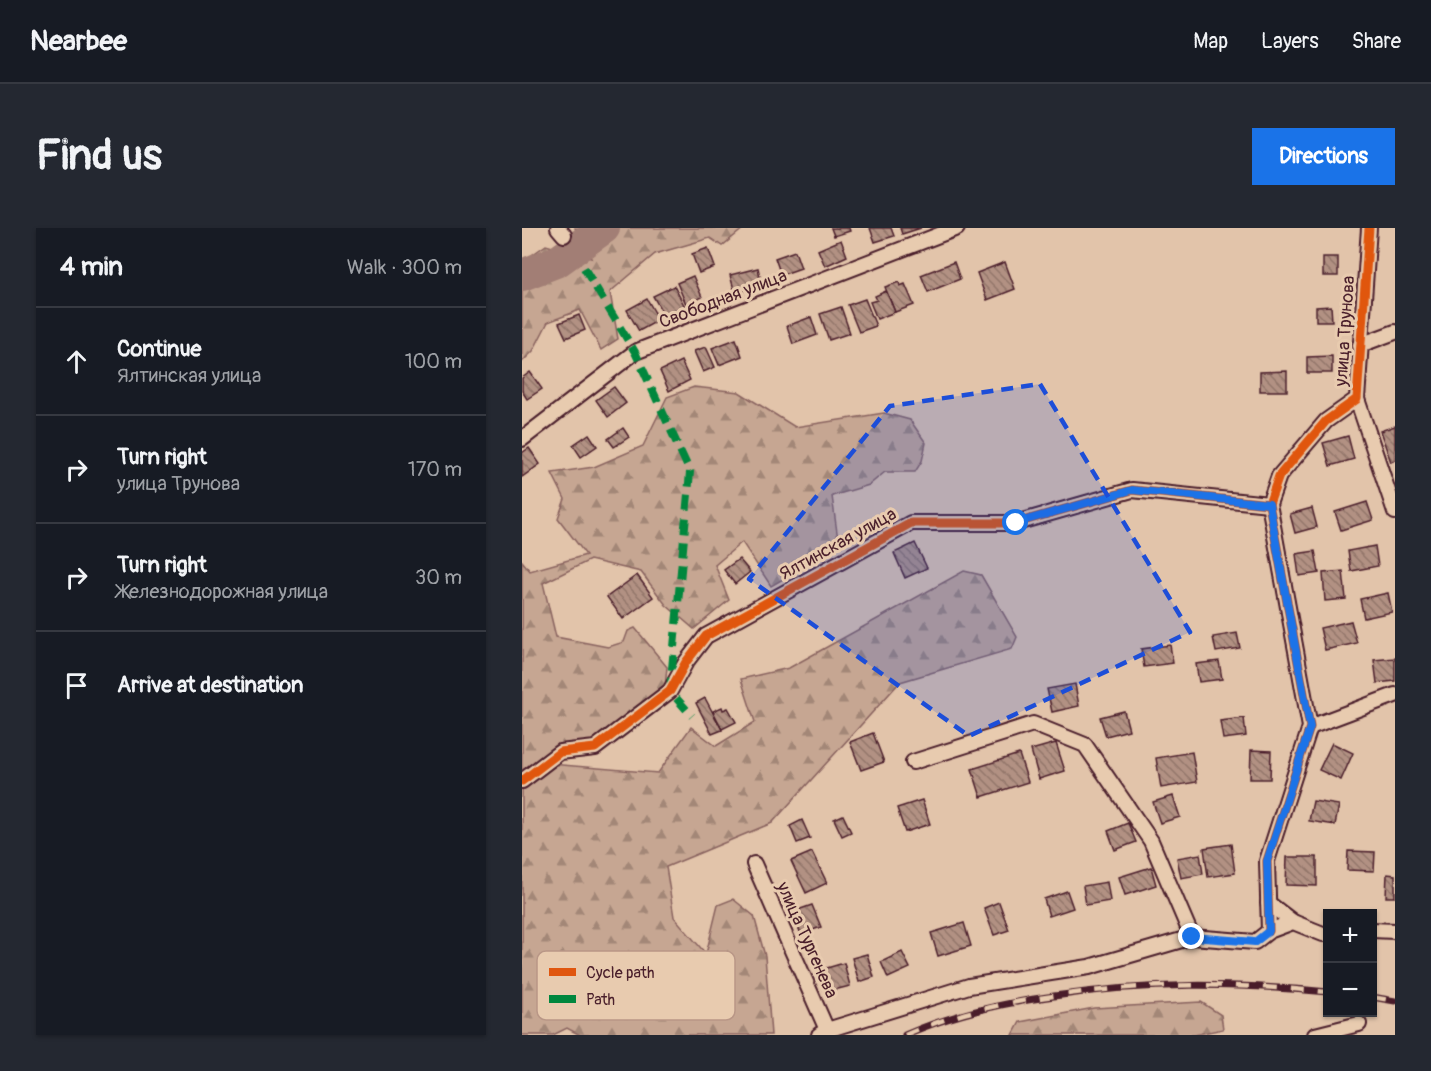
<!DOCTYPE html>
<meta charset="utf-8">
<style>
body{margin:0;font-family:Pangolin,sans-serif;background:#242831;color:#f1f3f6}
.controls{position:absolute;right:18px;bottom:18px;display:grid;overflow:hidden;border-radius:0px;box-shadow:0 2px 4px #0004}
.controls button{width:54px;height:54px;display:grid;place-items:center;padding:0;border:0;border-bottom:2px solid #363941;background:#171b24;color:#f1f3f6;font:30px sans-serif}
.stop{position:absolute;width:18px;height:18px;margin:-14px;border:4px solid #1a73e8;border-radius:50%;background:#fff}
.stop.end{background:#1a73e8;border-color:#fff;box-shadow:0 2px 6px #0008}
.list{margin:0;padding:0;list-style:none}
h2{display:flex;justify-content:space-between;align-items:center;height:78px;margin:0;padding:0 24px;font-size:26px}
h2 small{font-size:20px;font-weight:400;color:#9ea1a6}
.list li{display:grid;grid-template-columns:39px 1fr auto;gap:18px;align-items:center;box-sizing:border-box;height:108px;padding:0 24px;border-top:2px solid #363941}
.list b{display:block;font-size:22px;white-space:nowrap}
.list p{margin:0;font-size:20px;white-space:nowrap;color:#9ea1a6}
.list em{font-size:20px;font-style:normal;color:#9ea1a6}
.icon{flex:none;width:33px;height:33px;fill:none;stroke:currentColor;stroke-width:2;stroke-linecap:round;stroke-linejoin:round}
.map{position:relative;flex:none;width:873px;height:807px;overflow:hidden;border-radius:0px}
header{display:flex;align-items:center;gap:36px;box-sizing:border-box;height:84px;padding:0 30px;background:#171b24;border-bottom:2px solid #363941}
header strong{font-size:28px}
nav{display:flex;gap:33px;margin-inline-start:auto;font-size:21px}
.intro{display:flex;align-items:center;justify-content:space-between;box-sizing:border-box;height:144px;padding:0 36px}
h1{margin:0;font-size:42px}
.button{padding:15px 27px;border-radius:0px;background:#1a73e8;color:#fff;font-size:21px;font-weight:700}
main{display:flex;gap:36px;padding:0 36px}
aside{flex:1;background:#171b24;border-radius:0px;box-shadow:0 2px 4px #0004}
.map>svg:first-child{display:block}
.forest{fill:url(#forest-firs);stroke:#88625e;stroke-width:1.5}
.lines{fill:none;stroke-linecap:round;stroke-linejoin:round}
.river{stroke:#a27e74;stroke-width:32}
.building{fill:url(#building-back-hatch);stroke:#4a1f2b;stroke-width:1.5}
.minor-casing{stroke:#4a1f2b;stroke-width:18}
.minor{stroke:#e8cbaf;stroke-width:14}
.rail-casing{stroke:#4a1f2b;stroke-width:7}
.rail{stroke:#e8cbaf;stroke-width:4.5;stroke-dasharray:14;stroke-linecap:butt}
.quiet{stroke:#00873e;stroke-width:8;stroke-dasharray:15 8;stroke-linecap:butt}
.cycleway-casing{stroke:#e8cbaf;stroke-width:13}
.cycleway{stroke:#e0560e;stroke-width:9}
.route{stroke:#1a73e8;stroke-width:8}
.marked{fill:#1d4ed8;fill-opacity:0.2;stroke:#1d4ed8;stroke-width:4.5;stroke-dasharray:12 8;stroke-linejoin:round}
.labels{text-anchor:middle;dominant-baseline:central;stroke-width:6;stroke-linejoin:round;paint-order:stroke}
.street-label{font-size:18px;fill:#4a1f2b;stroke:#e8cbaf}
.key{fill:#e8cbaf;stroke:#b99787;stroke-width:1.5}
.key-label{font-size:16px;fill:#4a1f2b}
</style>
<header>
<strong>Nearbee</strong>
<nav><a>Map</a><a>Layers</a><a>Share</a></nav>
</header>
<div class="intro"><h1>Find us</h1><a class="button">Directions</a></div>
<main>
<aside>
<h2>4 min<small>Walk · 300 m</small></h2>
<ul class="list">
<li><svg class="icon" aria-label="ahead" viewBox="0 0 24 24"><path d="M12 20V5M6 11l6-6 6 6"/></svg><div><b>Continue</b><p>Ялтинская улица</p></div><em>100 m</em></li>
<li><svg class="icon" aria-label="right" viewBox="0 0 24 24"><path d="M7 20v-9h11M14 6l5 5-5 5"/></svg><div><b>Turn right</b><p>улица Трунова</p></div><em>170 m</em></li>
<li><svg class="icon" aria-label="right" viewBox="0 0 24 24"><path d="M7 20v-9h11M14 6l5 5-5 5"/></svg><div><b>Turn right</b><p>Железнодорожная улица</p></div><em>30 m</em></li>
<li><svg class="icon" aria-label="arrive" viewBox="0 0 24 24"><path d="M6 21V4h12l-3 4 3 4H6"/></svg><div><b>Arrive at destination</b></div></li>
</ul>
</aside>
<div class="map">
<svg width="873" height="807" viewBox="0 0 873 807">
<defs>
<pattern id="forest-firs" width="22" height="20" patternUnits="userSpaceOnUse" patternTransform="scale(1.5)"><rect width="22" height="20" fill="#c6a692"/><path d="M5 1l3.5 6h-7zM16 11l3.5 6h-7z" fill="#a38777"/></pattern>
<pattern id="building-back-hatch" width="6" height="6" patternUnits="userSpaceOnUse" patternTransform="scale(1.5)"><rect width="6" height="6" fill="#b29183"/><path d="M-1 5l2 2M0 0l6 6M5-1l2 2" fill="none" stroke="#93766b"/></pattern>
</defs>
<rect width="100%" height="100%" fill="#e2c4aa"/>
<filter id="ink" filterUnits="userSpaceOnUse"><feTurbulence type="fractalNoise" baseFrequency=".0167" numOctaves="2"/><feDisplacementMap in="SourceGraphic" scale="12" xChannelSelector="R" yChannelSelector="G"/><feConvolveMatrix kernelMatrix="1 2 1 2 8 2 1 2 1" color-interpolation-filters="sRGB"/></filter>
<g filter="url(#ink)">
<g class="forest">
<polygon points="53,0 222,0 200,18 188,10 133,26 88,64 96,111 79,122 58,82 26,94 11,123 0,134 0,34 24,17 69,30"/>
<polygon points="172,159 217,164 273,199 362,185 388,192 404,215 400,233 393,244 363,244 347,257 310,268 317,319 249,358 220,314 193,337 207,372 172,401 144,377 119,344 68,332 21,355 34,409 86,419 102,414 106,403 113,400 145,439 143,459 70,514 0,546 0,333 8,343 64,327 36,290 43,271 30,245 72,239 121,218 145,169"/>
<polygon points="442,343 459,347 495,409 490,421 378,454 250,595 144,639 152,689 184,726 196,677 211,671 232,688 243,728 249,807 58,807 45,800 31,807 0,807 0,557 28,536 136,545 169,499 194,518 233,494 219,451 267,440"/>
<polygon points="679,774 699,787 701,801 672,807 491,807 498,794 572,780"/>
</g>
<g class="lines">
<polyline class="river" points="0,47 36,33 82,0"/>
</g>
<g class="building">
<polygon points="309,0 327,0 328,3 312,8"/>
<polygon points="348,0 369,0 372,8 353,14"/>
<polygon points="378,0 399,0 380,6"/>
<polygon points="319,12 325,28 303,38 296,22"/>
<polygon points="186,20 193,39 177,45 170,26"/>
<polygon points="273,23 279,40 259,47 253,30"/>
<rect x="801" y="29" width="15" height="19"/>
<polygon points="432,34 438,51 406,64 399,47"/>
<polygon points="483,34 493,61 465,72 455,45"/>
<polygon points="236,40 240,58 213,65 208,47"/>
<polygon points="171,48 180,69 164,76 155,55"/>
<polygon points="377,54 378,58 383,56 392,77 373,84 363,59"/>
<polygon points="152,58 163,79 143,89 131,68"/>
<polygon points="364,63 373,84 355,91 348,74 355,72 353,68"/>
<polygon points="125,71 137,92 117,103 105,82"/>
<polygon points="343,71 354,98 337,104 326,77"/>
<polygon points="809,78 810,93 794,93 794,79"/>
<polygon points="319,79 328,105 307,112 298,86"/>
<polygon points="57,87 63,102 44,110 37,95"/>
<polygon points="289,89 295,107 271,116 265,98"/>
<polygon points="214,111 220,128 197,137 190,120"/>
<polygon points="184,119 193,139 181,144 172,123"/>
<polygon points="810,128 810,145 785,145 785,129"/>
<polygon points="159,133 168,152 147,163 138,143"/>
<polygon points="765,143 765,163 738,163 738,144"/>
<polygon points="8,144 20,161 5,171 0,163 0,150"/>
<polygon points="92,159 104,175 86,189 74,172"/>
<polygon points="873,198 873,232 869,234 858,203"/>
<polygon points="101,200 107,209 92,219 86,211"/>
<polygon points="67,206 75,218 59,229 51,217"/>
<polygon points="826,208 832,231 808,238 801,215"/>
<polygon points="7,220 18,236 0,249 0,225"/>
<polygon points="845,274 851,292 819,302 813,284"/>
<polygon points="790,280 795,299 773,305 768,286"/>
<polygon points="393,315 405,340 383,350 372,325"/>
<polygon points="853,318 856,338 829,343 826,323"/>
<polygon points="793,323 797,345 777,348 774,326"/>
<polygon points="217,331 228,344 213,356 202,342"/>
<polygon points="821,343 824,371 803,373 801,345"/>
<polygon points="115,347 131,369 101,391 85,369"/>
<polygon points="866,365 870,384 842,390 838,371"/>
<polygon points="829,393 835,415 803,422 798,400"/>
<polygon points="715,405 718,420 694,424 691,409"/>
<polygon points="648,417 651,435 622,439 619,421"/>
<polygon points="873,430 873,453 855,455 852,432"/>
<polygon points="697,433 700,451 677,454 674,436"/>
<polygon points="553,456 557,478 530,484 525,461"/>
<polygon points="183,470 200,502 190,506 174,475"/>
<polygon points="200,479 201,482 206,480 214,494 200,501 191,483"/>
<polygon points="602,483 607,502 584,508 578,489"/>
<polygon points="722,490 724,508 701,511 698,493"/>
<polygon points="351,505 362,534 339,542 328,514"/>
<polygon points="534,515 543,543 517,551 509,522"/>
<polygon points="810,515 831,525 819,552 797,542"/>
<polygon points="729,522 749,523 748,551 728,551"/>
<polygon points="670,524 675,554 639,560 634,530"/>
<polygon points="497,526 506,554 459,569 450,541"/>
<polygon points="651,568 658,589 638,595 631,574"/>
<polygon points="400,572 408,596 383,604 375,580"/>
<polygon points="791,573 817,577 813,597 787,593"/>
<polygon points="321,587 329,604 320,608 312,591"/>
<polygon points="280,592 288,610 275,615 268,598"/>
<polygon points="606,595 614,614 593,622 586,603"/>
<polygon points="709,616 713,645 686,649 682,620"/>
<polygon points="826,623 853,624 852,643 825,642"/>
<polygon points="290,624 305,655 284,665 269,633"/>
<polygon points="678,626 681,646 659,650 655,630"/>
<polygon points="765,629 795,629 795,658 764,657"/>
<polygon points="629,639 634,657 603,667 597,649"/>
<polygon points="865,646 873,647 873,669 864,669"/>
<polygon points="585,654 588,673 564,677 561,658"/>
<polygon points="545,663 551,680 527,688 522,671"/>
<polygon points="477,674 487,702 472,707 462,680"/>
<polygon points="290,677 299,699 279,706 270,684"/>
<polygon points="442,695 449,718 416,728 409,705"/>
<polygon points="380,724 388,740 366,750 359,734"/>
<polygon points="345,726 352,749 337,754 330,730"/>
<polygon points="322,735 328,758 304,764 298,742"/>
</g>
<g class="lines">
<g class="minor-casing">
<g id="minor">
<polyline points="36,0 42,7"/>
<polyline points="838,117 873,104"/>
<polyline points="835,171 873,284"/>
<polyline points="0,211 113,124 435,0"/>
<polyline points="788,499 873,467"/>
<polyline points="391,534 511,496 563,517 629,613 670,709"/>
<polyline points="0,553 38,524 73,520 148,463 164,434 184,408 389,295 494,295 610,262 747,276"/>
<polyline points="232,636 305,802"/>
<polyline points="746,675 771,694"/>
<polyline points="850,702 873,703"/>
<polyline points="747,703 745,633 788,499 747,276 757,248 804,193 835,171 847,0"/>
<polyline points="297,807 305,802 447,758 567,739 670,709 733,714 747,703 771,694 801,706 806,706"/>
<polyline points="793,807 837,796"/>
</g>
</g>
<use href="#minor" class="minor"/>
<g class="rail-casing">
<g id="rail">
<polyline points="850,769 873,773"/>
<path d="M383 807C430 786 481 775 532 768 627 754 711 755 806 764"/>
</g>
</g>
<use href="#rail" class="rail"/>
<polyline class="quiet" points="62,40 113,124 168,244 148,463 170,488"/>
<g class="cycleway-casing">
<g id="cycleway">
<polyline points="0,553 38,524 73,520 148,463 164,434 184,408 389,295 494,295 610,262 747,276"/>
<polyline points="747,703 745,633 788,499 747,276 757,248 804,193 835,171 847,0"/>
</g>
</g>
<use href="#cycleway" class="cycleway"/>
</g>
</g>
<g class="lines" filter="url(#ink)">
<polyline class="route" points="494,295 610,262 747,276 788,499 745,633 747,703 733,714 670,709"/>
</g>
<path class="marked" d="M518 156 668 404 447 508 227 351 368 178Z"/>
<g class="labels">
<g class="street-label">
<text transform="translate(201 71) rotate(-21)">Свободная улица</text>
<text transform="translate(823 103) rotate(-86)">улица Трунова</text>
<text transform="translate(316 316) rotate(-29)">Ялтинская улица</text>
<text transform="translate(285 712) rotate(66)">улица Тургенева</text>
</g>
</g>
<rect x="15" y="723" width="198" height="69" rx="9" class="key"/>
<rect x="27" y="740" width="27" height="8" fill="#e0560e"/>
<rect x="27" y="767" width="27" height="8" fill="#00873e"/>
<g class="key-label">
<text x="64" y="750">Cycle path</text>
<text x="64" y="777">Path</text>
</g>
</svg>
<div class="controls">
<button>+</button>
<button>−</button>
</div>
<div class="stop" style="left:494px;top:295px"></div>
<div class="stop end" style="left:670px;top:709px"></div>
</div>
</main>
